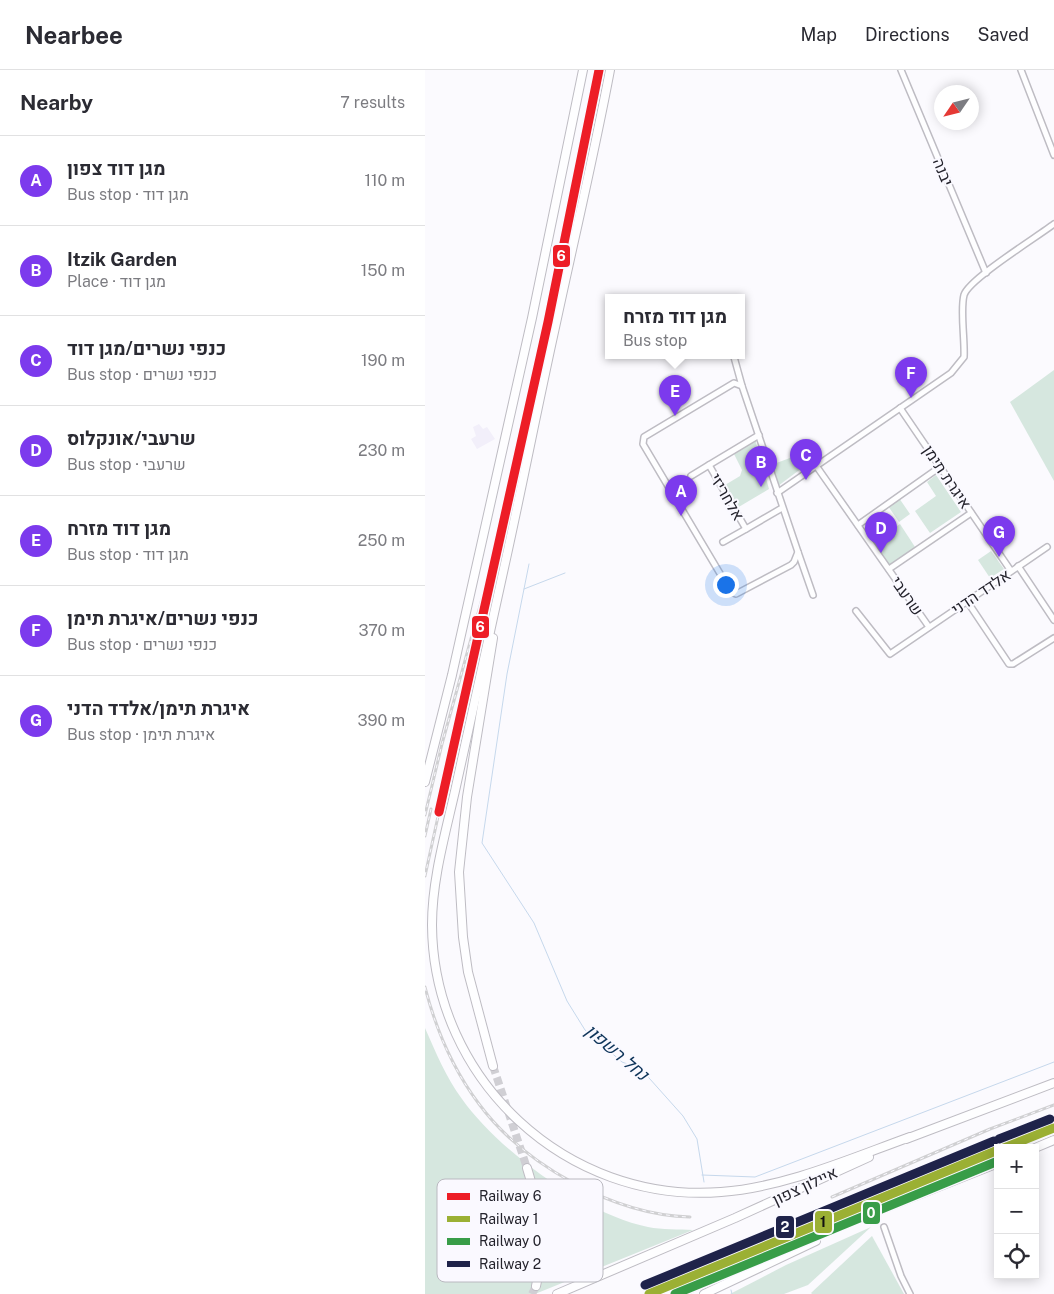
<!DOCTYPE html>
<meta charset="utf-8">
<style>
body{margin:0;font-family:"Public Sans",Heebo,sans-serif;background:#f2f2f3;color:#2b2b33}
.controls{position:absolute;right:15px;bottom:15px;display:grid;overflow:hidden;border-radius:0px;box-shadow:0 2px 12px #0003}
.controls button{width:45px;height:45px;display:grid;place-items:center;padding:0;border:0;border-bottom:1px solid #e1e1e2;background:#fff;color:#2b2b33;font:25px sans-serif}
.compass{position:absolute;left:509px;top:15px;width:45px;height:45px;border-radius:50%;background:#fff;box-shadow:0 2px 12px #0003;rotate:235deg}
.you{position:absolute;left:300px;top:514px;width:18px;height:18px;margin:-12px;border:4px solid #fff;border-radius:50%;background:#1a73e8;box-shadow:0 0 0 8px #1a73e833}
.badge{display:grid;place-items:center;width:32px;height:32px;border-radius:50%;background:#7c3aed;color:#fff;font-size:16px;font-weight:700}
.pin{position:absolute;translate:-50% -41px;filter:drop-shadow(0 1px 2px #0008)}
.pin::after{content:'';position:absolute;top:26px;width:18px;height:15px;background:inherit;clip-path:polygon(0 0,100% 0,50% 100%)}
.popup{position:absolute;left:180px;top:224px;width:140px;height:65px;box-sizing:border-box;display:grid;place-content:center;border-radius:0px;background:#fff;filter:drop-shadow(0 1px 4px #0005);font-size:16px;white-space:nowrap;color:#7c7c81}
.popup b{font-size:19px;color:#2b2b33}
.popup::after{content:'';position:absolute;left:50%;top:100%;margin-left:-10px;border:10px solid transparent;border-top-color:#fff}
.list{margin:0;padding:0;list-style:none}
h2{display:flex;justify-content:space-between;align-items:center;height:65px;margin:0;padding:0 20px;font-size:21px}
h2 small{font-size:16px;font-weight:400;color:#7c7c81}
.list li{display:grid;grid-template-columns:32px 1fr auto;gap:15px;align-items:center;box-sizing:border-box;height:90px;padding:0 20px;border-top:1px solid #e1e1e2}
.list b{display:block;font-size:19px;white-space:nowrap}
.list p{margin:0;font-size:16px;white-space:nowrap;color:#7c7c81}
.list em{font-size:16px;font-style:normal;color:#7c7c81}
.icon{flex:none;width:28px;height:28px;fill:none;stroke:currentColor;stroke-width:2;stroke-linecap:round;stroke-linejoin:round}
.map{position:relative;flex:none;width:629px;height:1224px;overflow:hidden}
header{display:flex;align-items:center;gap:30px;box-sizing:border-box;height:70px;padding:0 25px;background:#fff;border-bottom:1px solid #e1e1e2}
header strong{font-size:24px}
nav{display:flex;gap:28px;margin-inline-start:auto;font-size:18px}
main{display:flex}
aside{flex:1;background:#fff}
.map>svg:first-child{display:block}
.industrial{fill:#f2effa}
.green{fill:#d6e7df}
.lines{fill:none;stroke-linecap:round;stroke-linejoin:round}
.stream{stroke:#c6d8ec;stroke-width:1}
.highway-tunnel{stroke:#d0cfd4;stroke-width:8;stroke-dasharray:8 4;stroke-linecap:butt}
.minor-casing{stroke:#bebcc3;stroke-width:8}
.highway-casing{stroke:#bebcc3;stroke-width:10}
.minor{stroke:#fefeff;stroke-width:5}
.highway{stroke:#fefeff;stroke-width:8}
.rail-casing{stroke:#d0d0d2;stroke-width:3}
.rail{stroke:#faf9ff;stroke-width:1;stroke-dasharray:4;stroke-linecap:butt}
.rail-1-casing{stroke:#faf9ff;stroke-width:12}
.rail-2-casing{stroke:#faf9ff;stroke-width:12}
.rail-3-casing{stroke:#faf9ff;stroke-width:12}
.rail-4-casing{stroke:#faf9ff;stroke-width:12}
.rail-1{stroke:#ed1d26;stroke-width:9}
.rail-2{stroke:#9bb034;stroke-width:9}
.rail-3{stroke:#389d48;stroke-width:9}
.rail-4{stroke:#1f234a;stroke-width:9}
.labels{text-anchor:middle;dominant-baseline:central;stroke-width:4;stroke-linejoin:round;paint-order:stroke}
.street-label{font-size:16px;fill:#24232c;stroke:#faf9ff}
.water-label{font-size:18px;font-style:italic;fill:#0e3459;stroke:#faf9ff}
.key{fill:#faf9ff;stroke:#bab9c0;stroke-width:1}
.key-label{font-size:14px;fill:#24232c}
.line-badge{stroke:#faf9ff;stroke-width:2}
.badge-label{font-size:14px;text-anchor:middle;font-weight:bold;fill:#fff}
.pale-badge-label{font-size:14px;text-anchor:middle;font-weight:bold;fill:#111}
</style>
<header>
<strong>Nearbee</strong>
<nav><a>Map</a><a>Directions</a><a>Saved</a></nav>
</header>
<main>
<aside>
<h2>Nearby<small>7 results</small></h2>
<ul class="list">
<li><span class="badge">A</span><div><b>מגן דוד צפון</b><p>Bus stop · מגן דוד</p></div><em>110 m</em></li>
<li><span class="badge">B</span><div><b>Itzik Garden</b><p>Place · מגן דוד</p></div><em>150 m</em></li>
<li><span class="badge">C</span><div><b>כנפי נשרים/מגן דוד</b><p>Bus stop · כנפי נשרים</p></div><em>190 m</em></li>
<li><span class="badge">D</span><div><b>שרעבי/אונקלוס</b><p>Bus stop · שרעבי</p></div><em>230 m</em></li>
<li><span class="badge">E</span><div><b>מגן דוד מזרח</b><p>Bus stop · מגן דוד</p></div><em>250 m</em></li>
<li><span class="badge">F</span><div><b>כנפי נשרים/איגרת תימן</b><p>Bus stop · כנפי נשרים</p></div><em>370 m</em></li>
<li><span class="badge">G</span><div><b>איגרת תימן/אלדד הדני</b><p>Bus stop · איגרת תימן</p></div><em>390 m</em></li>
</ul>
</aside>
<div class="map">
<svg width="629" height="1224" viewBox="0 0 629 1224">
<rect width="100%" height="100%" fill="#fbfafe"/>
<polygon class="industrial" points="54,354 58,359 62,357 70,369 52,379 46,369 51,366 48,357"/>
<g class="green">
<polygon points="629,300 629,411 585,332"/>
<polygon points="330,369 344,419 312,438 300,415 315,406 317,400 308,382"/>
<polygon points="373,385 377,398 353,416 346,395"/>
<polygon points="511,405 536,442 505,463 490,441 511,426 502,412"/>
<polygon points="474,428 485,444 474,452 463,436"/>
<polygon points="475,454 490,477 462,497 446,474"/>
<polygon points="566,481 579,499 565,508 553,490"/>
<path d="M0 958C11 983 21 1007 37 1029 73 1080 161 1145 223 1157 237 1160 254 1159 268 1160L110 1224H0Z"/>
<polygon points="446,1157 383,1215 359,1224 305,1224 361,1195"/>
<polygon points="447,1166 479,1224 387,1224 386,1223"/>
</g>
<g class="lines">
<g class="stream">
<polyline points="104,494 82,604 57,773 109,853 142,931 160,960 197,992 216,999 258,1046 272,1069 279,1112"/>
<polyline points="99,519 140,503"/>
<polyline points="277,1105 330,1107 629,992"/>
<polyline points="306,1220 307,1224"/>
</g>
<g class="highway-tunnel">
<polyline points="68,996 102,1098"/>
<polyline points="107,1224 111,1216"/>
</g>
<g class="minor-casing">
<g id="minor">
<polyline points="476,0 561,203"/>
<polyline points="596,0 629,85"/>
<polyline points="309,287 317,316"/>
<polygon points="309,313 317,316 373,482 369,492 366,495 311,524 306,522 218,374 219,367"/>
<polyline points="475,338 586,501"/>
<polyline points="334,365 284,395 321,459 357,438"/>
<polyline points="392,397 504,557"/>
<polyline points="266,406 284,395"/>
<path d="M352 423 526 303 539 287C540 270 535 240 539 225 544 209 612 167 629 154"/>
<polyline points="433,455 515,397"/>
<polyline points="298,472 321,459"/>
<polyline points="373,482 388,525"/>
<polyline points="593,496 629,550"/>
<polyline points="464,499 546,443"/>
<polyline points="542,531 584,594 588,594 629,568"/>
<polyline points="431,541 465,584 622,477"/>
<polyline points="459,1157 476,1206 485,1224"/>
</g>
</g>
<g class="highway-casing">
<g id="highway">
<path d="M185 0C169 85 149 169 131 253 113 334 97 417 79 498 63 572 46 646 30 721 20 765 7 810 7 855 8 1010 142 1134 296 1122 361 1117 424 1089 485 1067"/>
<polyline points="68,568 42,727 34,802 38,867 43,902 68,996"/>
<polyline points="0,712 27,605 107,248 158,0"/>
<polyline points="481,1069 629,1013"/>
<polyline points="610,1078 629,1070"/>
<path d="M102 1098C114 1136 120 1177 111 1216"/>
<polyline points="132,1224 310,1148 444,1087"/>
<polyline points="252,1224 374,1172 573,1093"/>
<polyline points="279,1224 391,1171"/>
</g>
</g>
<use href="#minor" class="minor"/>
<use href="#highway" class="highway"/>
<g class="rail-casing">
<g id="rail">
<polyline points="0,745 17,674 57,529"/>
<polyline points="0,766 6,739"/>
<polyline points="0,806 14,742"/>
<path d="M0 917C11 960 27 998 54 1034 99 1095 189 1145 265 1147"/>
<polyline points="407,1127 565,1059 629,1035"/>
<polyline points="415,1139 572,1075 629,1053"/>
</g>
</g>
<use href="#rail" class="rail"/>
<g class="rail-1-casing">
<polyline id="rail-1" points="14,742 123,252 174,0"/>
</g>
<g class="rail-2-casing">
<g id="rail-2">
<polyline points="579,1078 629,1058"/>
<polyline points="224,1224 573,1080"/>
</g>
</g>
<g class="rail-3-casing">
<polyline id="rail-3" points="250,1224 573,1091"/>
</g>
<g class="rail-4-casing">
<g id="rail-4">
<polyline points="574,1069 625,1049"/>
<polyline points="220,1215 569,1071"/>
</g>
</g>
<use href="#rail-1" class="rail-1"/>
<use href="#rail-2" class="rail-2"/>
<use href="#rail-3" class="rail-3"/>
<use href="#rail-4" class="rail-4"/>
</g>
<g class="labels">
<g class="street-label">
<text transform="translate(518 102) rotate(67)">יבנה</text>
<text transform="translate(522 407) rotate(56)">איגרת תימן</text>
<text transform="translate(302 427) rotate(60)">אלחריזי</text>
<text transform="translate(556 522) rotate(-34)">אלדד הדני</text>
<text transform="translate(482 526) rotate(55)">שרעבי</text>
<text transform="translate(380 1116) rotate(-25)">איילון צפון</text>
</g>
<g class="water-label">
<text transform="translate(192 982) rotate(40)">נחל רשפון</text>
</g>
</g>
<rect x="12" y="1109" width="166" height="103" rx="8" class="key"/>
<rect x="22" y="1123" width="23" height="7" fill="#ed1d26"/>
<rect x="22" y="1146" width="23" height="6" fill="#9bb034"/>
<rect x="22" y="1168" width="23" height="7" fill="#389d48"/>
<rect x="22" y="1191" width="23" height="6" fill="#1f234a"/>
<g class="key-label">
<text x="54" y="1131">Railway 6</text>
<text x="54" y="1154">Railway 1</text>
<text x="54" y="1176">Railway 0</text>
<text x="54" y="1199">Railway 2</text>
</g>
<g class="line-badge">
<rect x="127" y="174" width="19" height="24" rx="5" fill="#ed1d26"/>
<rect x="46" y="545" width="19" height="24" rx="5" fill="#ed1d26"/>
<rect x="437" y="1131" width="19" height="24" rx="5" fill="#389d48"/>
<rect x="389" y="1140" width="19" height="24" rx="5" fill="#9bb034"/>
<rect x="350" y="1145" width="20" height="24" rx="5" fill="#1f234a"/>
</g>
<g class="badge-label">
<text x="136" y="191">6</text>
<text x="55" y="562">6</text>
<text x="446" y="1148">0</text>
<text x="360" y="1162">2</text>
</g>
<g class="pale-badge-label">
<text x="398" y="1157">1</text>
</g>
</svg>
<div class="controls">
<button>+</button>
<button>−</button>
<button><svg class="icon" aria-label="locate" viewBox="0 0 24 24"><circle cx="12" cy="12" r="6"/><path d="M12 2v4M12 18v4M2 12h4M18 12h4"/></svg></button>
</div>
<svg class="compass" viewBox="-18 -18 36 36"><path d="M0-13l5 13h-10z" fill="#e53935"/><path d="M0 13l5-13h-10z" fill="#7c7c81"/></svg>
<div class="you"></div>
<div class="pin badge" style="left:256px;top:446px">A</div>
<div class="pin badge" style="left:336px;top:417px">B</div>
<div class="pin badge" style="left:381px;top:410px">C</div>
<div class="pin badge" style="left:456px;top:483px">D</div>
<div class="pin badge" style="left:250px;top:346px">E</div>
<div class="popup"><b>מגן דוד מזרח</b>Bus stop</div>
<div class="pin badge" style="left:486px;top:328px">F</div>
<div class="pin badge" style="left:574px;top:487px">G</div>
</div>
</main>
